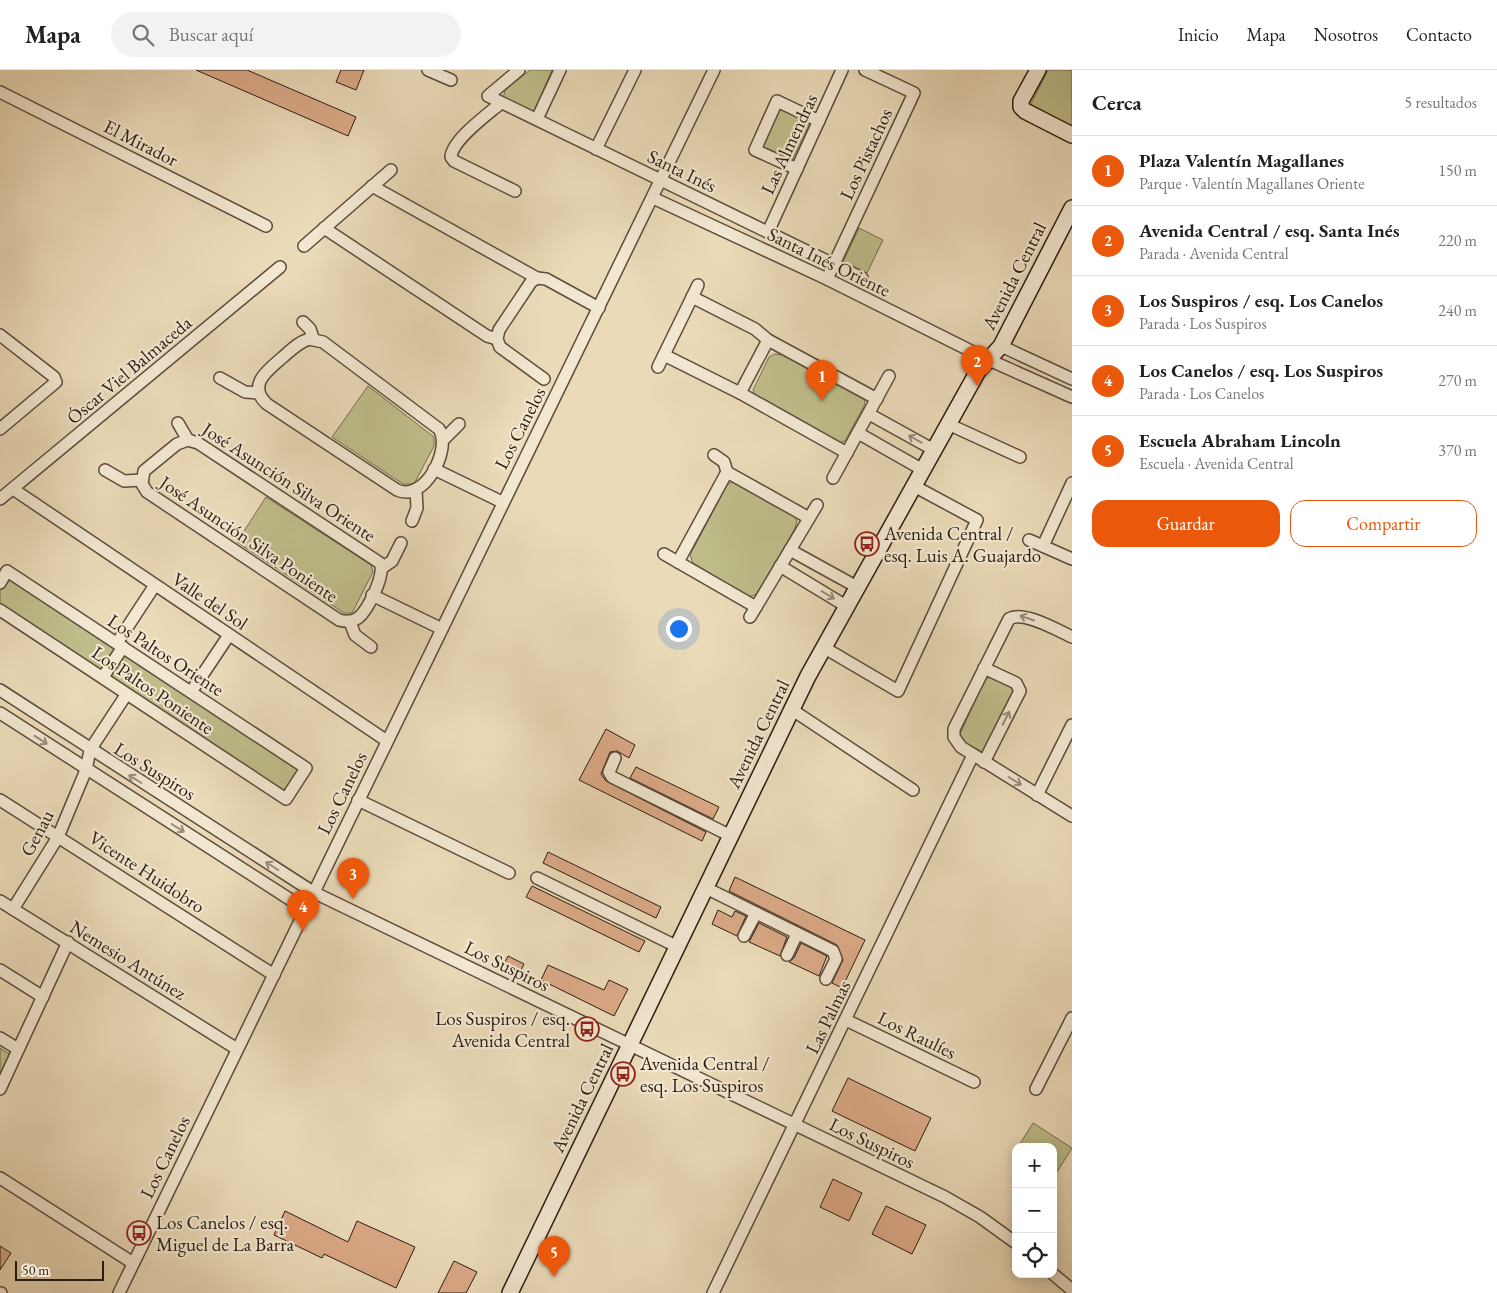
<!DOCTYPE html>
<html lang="es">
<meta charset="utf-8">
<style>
body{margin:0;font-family:"EB Garamond",serif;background:#f2f2f2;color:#222}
.controls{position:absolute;right:15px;bottom:15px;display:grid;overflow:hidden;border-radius:10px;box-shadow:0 2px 12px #0003}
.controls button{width:45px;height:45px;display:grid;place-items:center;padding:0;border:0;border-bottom:1px solid #e0e0e0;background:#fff;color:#222;font:25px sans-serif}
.scale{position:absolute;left:15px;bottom:12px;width:89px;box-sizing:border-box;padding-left:5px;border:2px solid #2b1d12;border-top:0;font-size:14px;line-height:18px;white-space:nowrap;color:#2b1d12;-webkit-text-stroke:4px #f2e7d1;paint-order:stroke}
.you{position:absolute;left:678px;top:558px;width:18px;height:18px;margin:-12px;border:4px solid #fff;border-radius:50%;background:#1a73e8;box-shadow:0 0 0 8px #1a73e833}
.badge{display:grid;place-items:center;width:32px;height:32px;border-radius:50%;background:#ea580c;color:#fff;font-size:16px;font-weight:700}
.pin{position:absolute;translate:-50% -41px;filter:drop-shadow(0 1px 2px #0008)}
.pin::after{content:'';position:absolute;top:26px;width:18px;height:15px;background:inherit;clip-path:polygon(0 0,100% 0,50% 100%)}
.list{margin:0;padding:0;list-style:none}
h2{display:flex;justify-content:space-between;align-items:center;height:65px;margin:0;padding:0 20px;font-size:21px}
h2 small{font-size:16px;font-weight:400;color:#767676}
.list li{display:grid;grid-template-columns:32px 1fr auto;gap:15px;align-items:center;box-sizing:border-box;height:70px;padding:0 20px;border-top:1px solid #e0e0e0}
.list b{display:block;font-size:19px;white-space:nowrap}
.list p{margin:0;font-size:16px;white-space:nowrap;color:#767676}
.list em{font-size:16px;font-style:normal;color:#767676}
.actions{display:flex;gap:10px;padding:15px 20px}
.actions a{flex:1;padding:11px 0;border:1px solid #ea580c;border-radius:15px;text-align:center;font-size:18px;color:#ea580c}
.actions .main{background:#ea580c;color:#fff}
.icon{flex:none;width:28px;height:28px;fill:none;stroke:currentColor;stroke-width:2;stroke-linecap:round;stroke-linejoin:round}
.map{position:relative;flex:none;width:1072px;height:1223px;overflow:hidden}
header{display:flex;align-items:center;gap:30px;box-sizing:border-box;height:70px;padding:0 25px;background:#fff;border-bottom:1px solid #e0e0e0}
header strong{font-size:24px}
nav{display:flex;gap:28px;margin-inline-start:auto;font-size:18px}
.search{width:350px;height:45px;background:#f2f2f2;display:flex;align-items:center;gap:12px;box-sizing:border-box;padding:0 18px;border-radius:28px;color:#767676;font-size:19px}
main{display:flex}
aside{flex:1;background:#fff}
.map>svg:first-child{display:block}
.green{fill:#bebd8a;stroke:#746d4e}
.building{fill:#dba987;stroke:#2b1d12}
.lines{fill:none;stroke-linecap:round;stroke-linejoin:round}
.street-casing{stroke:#5b4c3c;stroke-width:14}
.secondary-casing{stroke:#2b1d12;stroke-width:18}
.street{stroke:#f2e7d1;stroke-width:11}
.secondary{stroke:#f2e7d1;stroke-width:15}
.oneway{stroke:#988c7b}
.labels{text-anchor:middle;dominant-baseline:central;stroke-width:4.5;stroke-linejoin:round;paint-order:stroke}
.street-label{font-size:19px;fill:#2b1d12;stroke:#f2e7d1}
.poi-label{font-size:19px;fill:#2b1d12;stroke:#f2e7d1;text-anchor:start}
</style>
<header>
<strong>Mapa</strong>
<div class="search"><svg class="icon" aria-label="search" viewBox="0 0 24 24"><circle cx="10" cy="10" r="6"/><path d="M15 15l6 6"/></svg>Buscar aquí</div>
<nav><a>Inicio</a><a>Mapa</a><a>Nosotros</a><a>Contacto</a></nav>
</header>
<main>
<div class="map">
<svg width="1072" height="1223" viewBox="0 0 1072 1223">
<rect width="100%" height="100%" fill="#ebdab8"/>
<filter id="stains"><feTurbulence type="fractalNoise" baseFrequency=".004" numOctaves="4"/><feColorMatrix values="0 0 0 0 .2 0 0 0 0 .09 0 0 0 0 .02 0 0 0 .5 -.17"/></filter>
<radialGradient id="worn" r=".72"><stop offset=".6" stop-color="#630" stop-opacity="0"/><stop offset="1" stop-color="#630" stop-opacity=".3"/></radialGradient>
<g class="green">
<polygon points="530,0 552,0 533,44 503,29 505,20"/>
<polygon points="1048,0 1072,0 1072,59 1030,36"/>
<polygon points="777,38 810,53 792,91 760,76"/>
<polygon points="859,158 883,170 867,203 843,192"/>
<polygon points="775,284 783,285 864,328 865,334 845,371 838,373 755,327 753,320 769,287"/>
<polygon points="368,316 434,367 434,376 414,414 403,414 332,367"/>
<path d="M732 412 738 414 794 445 797 451 795 458C789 469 762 521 755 525 753 526 750 526 747 526L693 493 690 485 727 415Z"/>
<polygon points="266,427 371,495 373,502 352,543 344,543 237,472"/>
<polygon points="9,509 298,697 297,706 288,720 278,719 0,536 0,519"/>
<polygon points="992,607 1016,619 984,683 964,672 960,664 985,609"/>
<polygon points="0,978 11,985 0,1008"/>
<polygon points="1033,1053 1072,1078 1057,1102 1053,1100 1053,1077 1018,1077"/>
</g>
<g class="building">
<polygon points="196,0 247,0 356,47 348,66"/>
<polygon points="341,0 364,0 356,20 336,12"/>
<polygon points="606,659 635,675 629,688 617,681 610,682 601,704 606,711 706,762 702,771 579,710"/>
<polygon points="636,697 719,737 713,749 630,708"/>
<polygon points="548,782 661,837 656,848 543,793"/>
<polygon points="735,807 865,870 842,918 832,913 843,890 837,875 729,821"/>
<polygon points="532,816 645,871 639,882 526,827"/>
<polygon points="718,840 732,847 735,841 746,846 737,866 712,854"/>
<polygon points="759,853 787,867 780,886 749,872"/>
<polygon points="801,873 827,886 819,906 789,892 794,888"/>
<polygon points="508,886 524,894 517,908 501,900"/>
<polygon points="548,895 604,920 609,910 628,919 614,946 541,910"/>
<polygon points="848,1008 931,1048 915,1081 832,1041"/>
<polygon points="833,1109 862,1123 849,1151 820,1137"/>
<polygon points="886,1136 926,1155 912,1184 872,1164"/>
<polygon points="285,1141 348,1172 357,1151 415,1177 396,1218 324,1184 322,1188 274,1165"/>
<polygon points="0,1176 11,1183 0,1200"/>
<polygon points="454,1191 477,1202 466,1223 438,1223"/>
</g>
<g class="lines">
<g class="street-casing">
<g id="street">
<polyline points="428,0 451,10"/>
<polyline points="519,0 488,26 862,208"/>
<polyline points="0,22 266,156"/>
<path d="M501 33C488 44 452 70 451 87L454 91 515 121"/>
<polyline points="537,49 560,0"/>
<polyline points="596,79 635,0"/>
<polyline points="797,99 755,80 777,31 819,51"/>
<polyline points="372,116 537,208"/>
<polyline points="653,128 827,209 987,289 1072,327"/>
<polyline points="324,158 487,266 497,269"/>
<polyline points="768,162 842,0"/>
<polyline points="304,176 391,100"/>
<polyline points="827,209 914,23 865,0"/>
<polyline points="692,227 755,259 768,270 877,329"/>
<polyline points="303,252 310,259 313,268"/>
<polyline points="0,265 54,307 56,312 0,359"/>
<path d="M309 269 323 272 439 359C452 378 425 433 397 420L267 334C246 315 269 299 283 287 291 280 299 272 309 269Z"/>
<polyline points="1001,276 1072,309"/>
<polyline points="664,285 740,323 847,383"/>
<polyline points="658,297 698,215"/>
<polyline points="220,308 245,322 259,323"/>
<polyline points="544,309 500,277 497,269 499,260 531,212 537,208 546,209 599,238"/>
<polyline points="740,323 768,270"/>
<polyline points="869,344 934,380"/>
<polyline points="178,353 188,370"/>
<polyline points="948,354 1020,387"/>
<polyline points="858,363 923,400"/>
<path d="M188 370 198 373 380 493C386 504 368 540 358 548 352 552 346 552 339 550L147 422 142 414 144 401 177 374Z"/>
<polyline points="443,370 459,354"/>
<polyline points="714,385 724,392 727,402"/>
<polyline points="434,399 502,432"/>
<polyline points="105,400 124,411 142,410"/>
<polyline points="727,402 809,448"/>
<polyline points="833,408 889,306"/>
<polyline points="13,419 387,671"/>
<polyline points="0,429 280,197"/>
<polyline points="412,451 417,438 416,421"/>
<polyline points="1029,470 1072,489"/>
<polyline points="1043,476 1072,413"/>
<polyline points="790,480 857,517"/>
<polyline points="664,484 756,537"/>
<polyline points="678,492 727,402"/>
<polyline points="780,496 846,536"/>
<polyline points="382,498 392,491 401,473"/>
<polyline points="0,513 7,501 306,698 286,729 0,540"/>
<polyline points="372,525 442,559"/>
<polyline points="750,547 817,435"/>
<polyline points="350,552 355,565 371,577"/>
<path d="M1072 567C1057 560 1023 540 1009 549L954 659V667L961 677 1072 746"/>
<polyline points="117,573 155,515"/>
<polyline points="823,577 898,621 977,450 914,416"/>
<polyline points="984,598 1016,613 1020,621 984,692"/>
<polyline points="103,607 123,577"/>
<polyline points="0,620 313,822 945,1127 980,1147 1016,1173"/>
<polyline points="191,622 229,565"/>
<polyline points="791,639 913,720"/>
<polyline points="0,643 305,839"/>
<polyline points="615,688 609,702 612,707 731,766"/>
<polyline points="1037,725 1072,655"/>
<polyline points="0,730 274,905"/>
<polyline points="358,730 509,803"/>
<polyline points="537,808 678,877"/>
<polyline points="706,818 833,881 836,889 826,909"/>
<polyline points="0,831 237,979"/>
<polyline points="13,839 58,767 86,700 90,680 126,625"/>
<polyline points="744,866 756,843"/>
<polyline points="787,885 797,864"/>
<polyline points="0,900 43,927"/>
<polyline points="846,950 974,1012"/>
<polyline points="0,968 18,979"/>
<polyline points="0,1019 68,872"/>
<polyline points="1036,1019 1072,948"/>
<polyline points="0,1108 133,1193"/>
<polyline points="1053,1204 1072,1220"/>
<polyline points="0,1223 1,1223"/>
<polyline points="119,1223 714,0"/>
<polyline points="713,1223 973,685"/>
</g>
</g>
<g class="secondary-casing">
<g id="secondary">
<polyline points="1038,0 1021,31 1021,37 1025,41 1072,65"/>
<polyline points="510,1223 808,606 978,301 1001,276 1072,138"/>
</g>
</g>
<use href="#street" class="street"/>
<use href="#secondary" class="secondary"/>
</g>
<defs><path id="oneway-shaft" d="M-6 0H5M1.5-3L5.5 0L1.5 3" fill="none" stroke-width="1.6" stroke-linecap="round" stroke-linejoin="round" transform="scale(1.25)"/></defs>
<g class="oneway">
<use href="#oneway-shaft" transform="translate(915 369) rotate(-151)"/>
<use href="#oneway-shaft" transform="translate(828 525) rotate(31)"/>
<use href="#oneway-shaft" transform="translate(1027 548) rotate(-161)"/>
<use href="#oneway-shaft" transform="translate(1006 648) rotate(-63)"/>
<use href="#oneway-shaft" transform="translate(41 670) rotate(33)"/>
<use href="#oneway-shaft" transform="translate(135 709) rotate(-148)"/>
<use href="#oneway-shaft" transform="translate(1015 711) rotate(32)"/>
<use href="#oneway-shaft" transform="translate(178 758) rotate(32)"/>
<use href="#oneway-shaft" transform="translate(272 796) rotate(-148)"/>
</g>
<defs>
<g id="bus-ring" transform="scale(1.25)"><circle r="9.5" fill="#f2e7d1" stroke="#8f2418" stroke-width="1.5"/><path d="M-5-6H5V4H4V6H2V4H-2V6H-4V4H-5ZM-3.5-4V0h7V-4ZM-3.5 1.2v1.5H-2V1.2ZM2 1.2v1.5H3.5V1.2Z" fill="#8f2418"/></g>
</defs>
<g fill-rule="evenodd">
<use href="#bus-ring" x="867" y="474"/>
<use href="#bus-ring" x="587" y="959"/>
<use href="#bus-ring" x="623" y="1004"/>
<use href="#bus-ring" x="139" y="1163"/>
</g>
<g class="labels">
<g class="street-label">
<text transform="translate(141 73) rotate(27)">El Mirador</text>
<text transform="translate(789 74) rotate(-65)">Las Almendras</text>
<text transform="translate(866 84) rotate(-65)">Los Pistachos</text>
<text transform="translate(682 101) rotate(26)">Santa Inés</text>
<text transform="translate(829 192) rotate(26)">Santa Inés Oriente</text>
<text transform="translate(1014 206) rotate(-63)">Avenida Central</text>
<text transform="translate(129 300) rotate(-40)">Óscar Viel Balmaceda</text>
<text transform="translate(520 358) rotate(-63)">Los Canelos</text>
<text transform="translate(289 412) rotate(33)">José Asunción Silva Oriente</text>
<text transform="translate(249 469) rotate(34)">José Asunción Silva Poniente</text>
<text transform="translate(210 531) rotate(34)">Valle del Sol</text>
<text transform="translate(166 585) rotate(33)">Los Paltos Oriente</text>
<text transform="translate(153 620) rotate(34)">Los Paltos Poniente</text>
<text transform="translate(758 664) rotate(-64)">Avenida Central</text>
<text transform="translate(155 701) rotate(32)">Los Suspiros</text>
<text transform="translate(342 723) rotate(-64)">Los Canelos</text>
<text transform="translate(37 763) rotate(-62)">Genau</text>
<text transform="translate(147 802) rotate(33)">Vicente Huidobro</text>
<text transform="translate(128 890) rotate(32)">Nemesio Antúnez</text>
<text transform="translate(507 896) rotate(26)">Los Suspiros</text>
<text transform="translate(828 947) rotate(-64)">Las Palmas</text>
<text transform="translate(917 965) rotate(26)">Los Raulíes</text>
<text transform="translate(582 1028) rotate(-64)">Avenida Central</text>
<text transform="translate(872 1073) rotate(26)">Los Suspiros</text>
<text transform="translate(165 1087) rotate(-64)">Los Canelos</text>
</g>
<g class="poi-label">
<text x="884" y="463">Avenida Central /<tspan x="884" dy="22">esq. Luis A. Guajardo</tspan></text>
<text x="570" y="948" text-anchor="end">Los Suspiros / esq.<tspan x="570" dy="22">Avenida Central</tspan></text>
<text x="640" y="993">Avenida Central /<tspan x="640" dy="22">esq. Los Suspiros</tspan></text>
<text x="156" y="1152">Los Canelos / esq.<tspan x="156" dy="22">Miguel de La Barra</tspan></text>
</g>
</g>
<rect width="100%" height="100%" filter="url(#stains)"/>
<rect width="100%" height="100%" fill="url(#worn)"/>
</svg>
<div class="controls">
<button>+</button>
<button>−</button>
<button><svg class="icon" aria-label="locate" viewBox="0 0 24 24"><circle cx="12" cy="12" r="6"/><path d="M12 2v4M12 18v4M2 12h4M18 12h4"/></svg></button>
</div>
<div class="scale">50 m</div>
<div class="you"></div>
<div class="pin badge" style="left:822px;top:331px">1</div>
<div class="pin badge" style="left:977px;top:316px">2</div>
<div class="pin badge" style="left:353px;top:829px">3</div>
<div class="pin badge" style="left:303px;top:861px">4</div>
<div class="pin badge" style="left:554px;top:1207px">5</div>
</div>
<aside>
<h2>Cerca<small>5 resultados</small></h2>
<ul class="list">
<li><span class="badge">1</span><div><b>Plaza Valentín Magallanes</b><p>Parque · Valentín Magallanes Oriente</p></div><em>150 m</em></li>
<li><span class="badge">2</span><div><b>Avenida Central / esq. Santa Inés</b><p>Parada · Avenida Central</p></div><em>220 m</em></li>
<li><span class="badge">3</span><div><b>Los Suspiros / esq. Los Canelos</b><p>Parada · Los Suspiros</p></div><em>240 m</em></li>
<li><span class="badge">4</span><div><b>Los Canelos / esq. Los Suspiros</b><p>Parada · Los Canelos</p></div><em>270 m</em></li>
<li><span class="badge">5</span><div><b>Escuela Abraham Lincoln</b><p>Escuela · Avenida Central</p></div><em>370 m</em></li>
</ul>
<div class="actions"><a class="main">Guardar</a><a>Compartir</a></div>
</aside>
</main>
